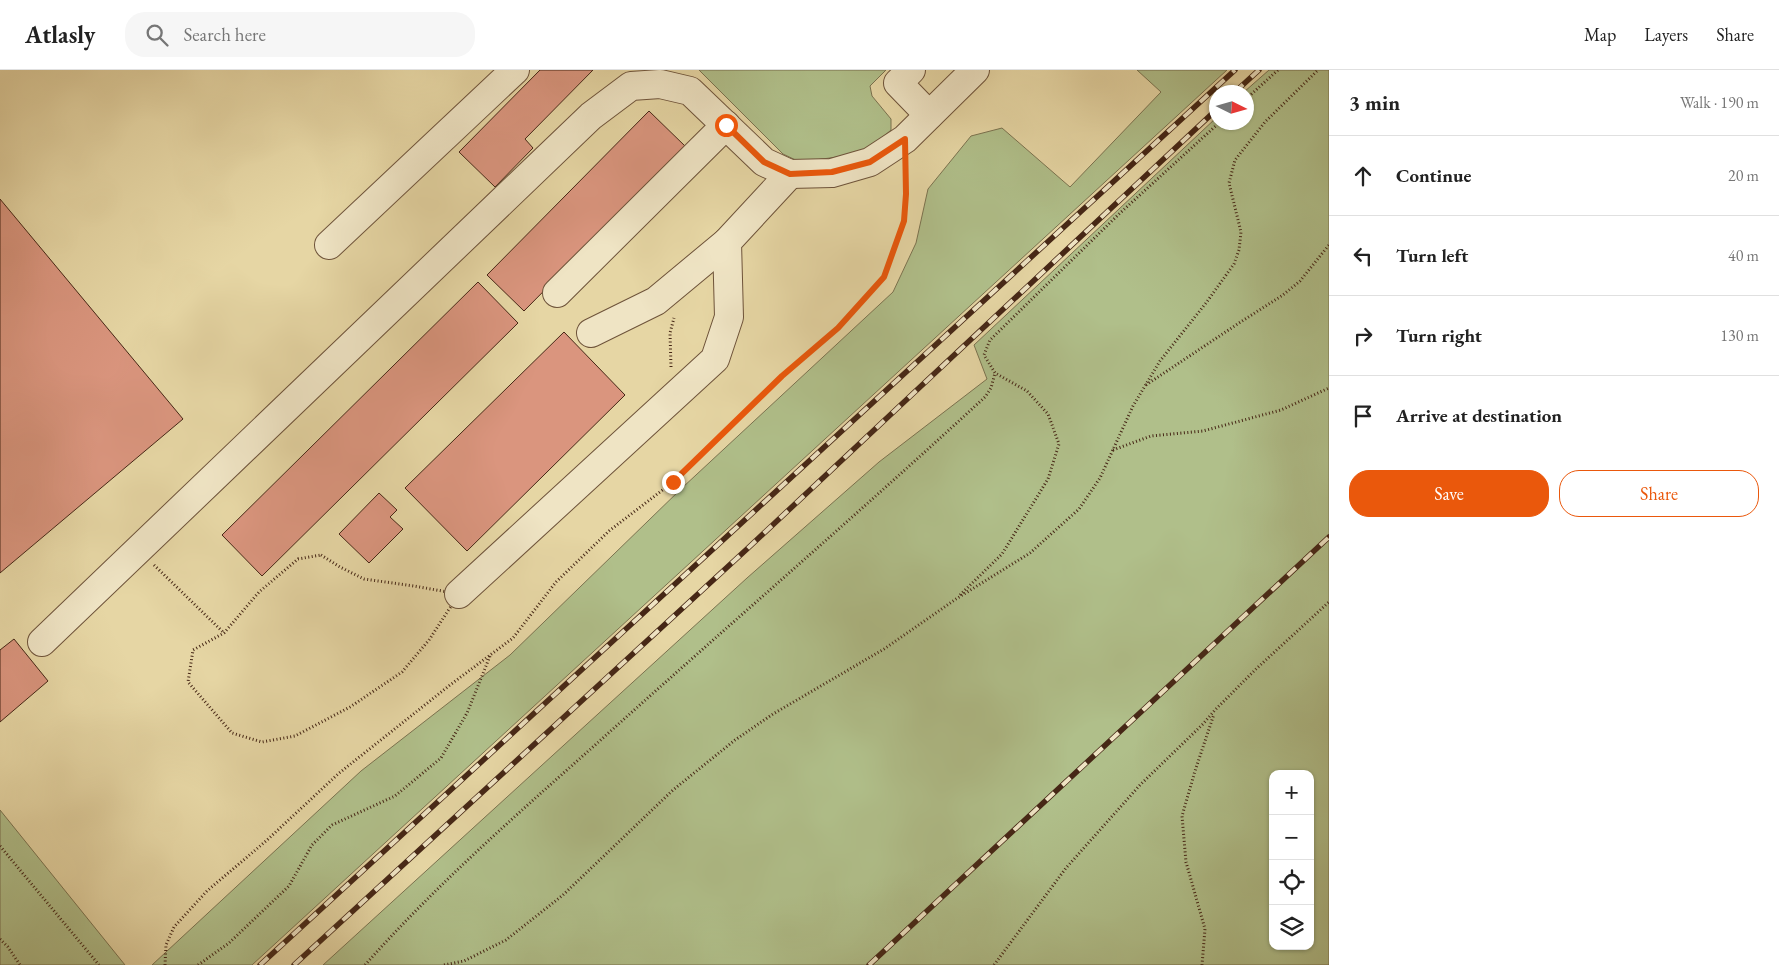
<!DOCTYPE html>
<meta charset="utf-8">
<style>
body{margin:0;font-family:"EB Garamond",serif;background:#f6f6f6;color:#222}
.controls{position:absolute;right:15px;bottom:15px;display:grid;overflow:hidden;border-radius:10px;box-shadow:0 1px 4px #0004}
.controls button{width:45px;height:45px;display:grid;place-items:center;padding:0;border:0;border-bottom:1px solid #e0e0e0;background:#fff;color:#222;font:25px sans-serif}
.compass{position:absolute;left:1209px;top:15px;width:45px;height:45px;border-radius:50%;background:#fff;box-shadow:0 1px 4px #0004;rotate:95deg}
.stop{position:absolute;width:15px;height:15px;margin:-11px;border:4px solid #ea580c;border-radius:50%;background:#fff}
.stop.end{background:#ea580c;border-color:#fff;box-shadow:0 1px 5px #0008}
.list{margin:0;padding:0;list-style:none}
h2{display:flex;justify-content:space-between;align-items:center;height:65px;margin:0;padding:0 20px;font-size:21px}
h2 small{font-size:16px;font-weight:400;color:#767676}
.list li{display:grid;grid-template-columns:32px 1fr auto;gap:15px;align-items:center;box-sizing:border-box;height:80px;padding:0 20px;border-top:1px solid #e0e0e0}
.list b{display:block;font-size:19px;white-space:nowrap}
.list em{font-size:16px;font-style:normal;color:#767676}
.actions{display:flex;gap:10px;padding:15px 20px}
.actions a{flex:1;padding:11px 0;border:1px solid #ea580c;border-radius:20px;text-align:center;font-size:18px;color:#ea580c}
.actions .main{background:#ea580c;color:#fff}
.icon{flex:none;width:28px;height:28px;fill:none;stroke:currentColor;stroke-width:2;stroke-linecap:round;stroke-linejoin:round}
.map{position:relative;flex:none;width:1329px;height:895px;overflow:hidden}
header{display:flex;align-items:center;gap:30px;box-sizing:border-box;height:70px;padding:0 25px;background:#fff;border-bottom:1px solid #e0e0e0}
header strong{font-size:24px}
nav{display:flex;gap:28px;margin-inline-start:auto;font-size:18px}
.search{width:350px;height:45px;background:#f6f6f6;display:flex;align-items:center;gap:12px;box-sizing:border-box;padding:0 18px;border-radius:20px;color:#767676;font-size:19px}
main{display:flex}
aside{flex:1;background:#fff}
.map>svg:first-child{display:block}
.green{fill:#b0bf8a;stroke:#7b7350;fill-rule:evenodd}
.building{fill:#da957e;stroke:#462716}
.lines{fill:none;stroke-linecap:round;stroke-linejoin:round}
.minor-casing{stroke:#6e533a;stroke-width:30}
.path{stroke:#462716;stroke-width:3;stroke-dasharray:1 2.5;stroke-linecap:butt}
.minor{stroke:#efe4c4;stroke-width:28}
.rail-casing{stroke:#462716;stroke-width:5.5}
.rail{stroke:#efe4c4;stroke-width:4;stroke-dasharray:11;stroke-linecap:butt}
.route{stroke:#ea580c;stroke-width:6}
</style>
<header>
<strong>Atlasly</strong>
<div class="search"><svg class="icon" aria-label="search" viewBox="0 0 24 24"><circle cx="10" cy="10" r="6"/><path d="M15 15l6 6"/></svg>Search here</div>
<nav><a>Map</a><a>Layers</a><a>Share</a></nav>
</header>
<main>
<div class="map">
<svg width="1329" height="895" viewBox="0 0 1329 895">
<rect width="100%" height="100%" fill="#e6d6a4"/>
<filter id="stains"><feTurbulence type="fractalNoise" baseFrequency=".004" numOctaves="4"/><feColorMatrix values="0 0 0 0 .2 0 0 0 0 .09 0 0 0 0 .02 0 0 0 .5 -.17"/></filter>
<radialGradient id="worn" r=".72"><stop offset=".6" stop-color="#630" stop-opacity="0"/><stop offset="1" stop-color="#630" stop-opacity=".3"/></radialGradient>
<g class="green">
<polygon points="699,0 886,0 870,16 872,26 891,49 891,60 875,74 852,85 800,92 783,84"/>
<polygon points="1137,0 1227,0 252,895 152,895 361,701 510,585 682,418 893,222 916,173 928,119 971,66 1002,58 1070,117 1161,22"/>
<path d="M1269 0H1329V895H323L747 508 879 392 987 309 974 275 1216 48V52H1246V22H1244ZM1273 704H1310V876H1273Z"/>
<polygon points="0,740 125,895 0,895"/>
</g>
<g class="building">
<polygon points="540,0 593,0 525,69 533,78 495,117 459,82"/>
<polygon points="649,41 686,77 524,241 487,205"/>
<polygon points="0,129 183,349 0,503"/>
<polygon points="478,212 518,253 262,506 222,465"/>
<polygon points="564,262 625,325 467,481 405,418"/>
<polygon points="379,423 397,440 390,447 403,459 369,493 339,464"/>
<polygon points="14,569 48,611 0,652 0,580"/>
</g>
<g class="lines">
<g class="minor-casing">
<g id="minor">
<polyline points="911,0 898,13 929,45"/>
<polyline points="329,175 515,0"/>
<polyline points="557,223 726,55"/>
<polyline points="591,263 656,231 727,172"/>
<polyline points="459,524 715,289 729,247 727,172 790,104"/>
<polyline points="42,572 591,46 631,16 660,14 690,21 764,92 790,104 832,103 870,92 905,69 975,0"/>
</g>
</g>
<g class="path">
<polyline points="1246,29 1278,0"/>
<polyline points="671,297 670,263 674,248"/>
<polyline points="1146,315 1239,253 1283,225 1300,211 1329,175"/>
<polyline points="1113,380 1151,366 1203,361 1281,340 1329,318"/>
<polygon points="321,485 340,497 364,509 414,516 459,524 429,570 402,602 350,637 295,666 262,672 232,663 188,612 193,580 224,563 259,522 298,489"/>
<polyline points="154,495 224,563"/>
<polyline points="960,525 1002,484 1048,409 1059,374 1048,344 1027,321 995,303 984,285 990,270 1119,144 1220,52"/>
<polyline points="0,776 99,895"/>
<polyline points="0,869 8,877 20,895"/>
<polyline points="165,895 166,875 174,857 207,821 266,771 338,704 450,615 513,568 556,512 609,461 673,412 782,306 838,258 884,207 904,151 906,124 906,97"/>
<polyline points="198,895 229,873 289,816 312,775 332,755 395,726 441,688 467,643 490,586"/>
<path d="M365 895C435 816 515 746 594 676 724 559 857 445 985 327L991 318 995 303"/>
<polyline points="444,895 464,891 506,870 563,825 673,720 735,670 773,644 884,579 956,529 1030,483 1079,439 1100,408 1133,336 1160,291 1206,233 1234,194 1239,180 1241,162 1229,113 1235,90 1265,52 1318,0"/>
<polyline points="994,895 1066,798 1140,715 1203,654 1215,640 1256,599 1329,532"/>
<polyline points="1202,895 1205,859 1186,792 1182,746 1195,701 1214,644"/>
</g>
<use href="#minor" class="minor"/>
<g class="rail-casing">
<g id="rail">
<polyline points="1235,22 1259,0"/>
<polyline points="260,895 1235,0"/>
<polyline points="294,895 747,479 1216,40"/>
<polyline points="869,895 1329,467"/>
</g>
</g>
<use href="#rail" class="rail"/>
</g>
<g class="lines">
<polyline class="route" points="673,412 782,306 838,258 884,207 904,151 906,124 905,69 870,92 832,102 790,104 764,92 726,55"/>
</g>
<rect width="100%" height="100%" filter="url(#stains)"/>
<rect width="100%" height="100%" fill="url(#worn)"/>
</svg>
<div class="controls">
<button>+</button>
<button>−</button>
<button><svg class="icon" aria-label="locate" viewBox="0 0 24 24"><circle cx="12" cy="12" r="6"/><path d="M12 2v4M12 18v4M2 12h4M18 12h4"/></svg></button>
<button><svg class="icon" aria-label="layers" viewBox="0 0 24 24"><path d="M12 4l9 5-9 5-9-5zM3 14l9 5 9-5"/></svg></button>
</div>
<svg class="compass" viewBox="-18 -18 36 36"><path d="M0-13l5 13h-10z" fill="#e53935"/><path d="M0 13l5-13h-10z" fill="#767676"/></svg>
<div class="stop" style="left:726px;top:55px"></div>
<div class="stop end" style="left:673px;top:412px"></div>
</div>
<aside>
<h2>3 min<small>Walk · 190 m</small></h2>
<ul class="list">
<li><svg class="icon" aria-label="ahead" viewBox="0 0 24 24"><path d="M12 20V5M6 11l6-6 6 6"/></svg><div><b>Continue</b></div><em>20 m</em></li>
<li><svg class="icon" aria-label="left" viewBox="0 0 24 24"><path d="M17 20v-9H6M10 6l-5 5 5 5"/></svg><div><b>Turn left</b></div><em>40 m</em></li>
<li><svg class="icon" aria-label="right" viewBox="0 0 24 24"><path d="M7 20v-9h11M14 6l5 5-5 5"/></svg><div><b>Turn right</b></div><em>130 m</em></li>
<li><svg class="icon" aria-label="arrive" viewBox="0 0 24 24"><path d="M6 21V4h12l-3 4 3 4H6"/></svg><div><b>Arrive at destination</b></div></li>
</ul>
<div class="actions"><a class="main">Save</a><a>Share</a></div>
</aside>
</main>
